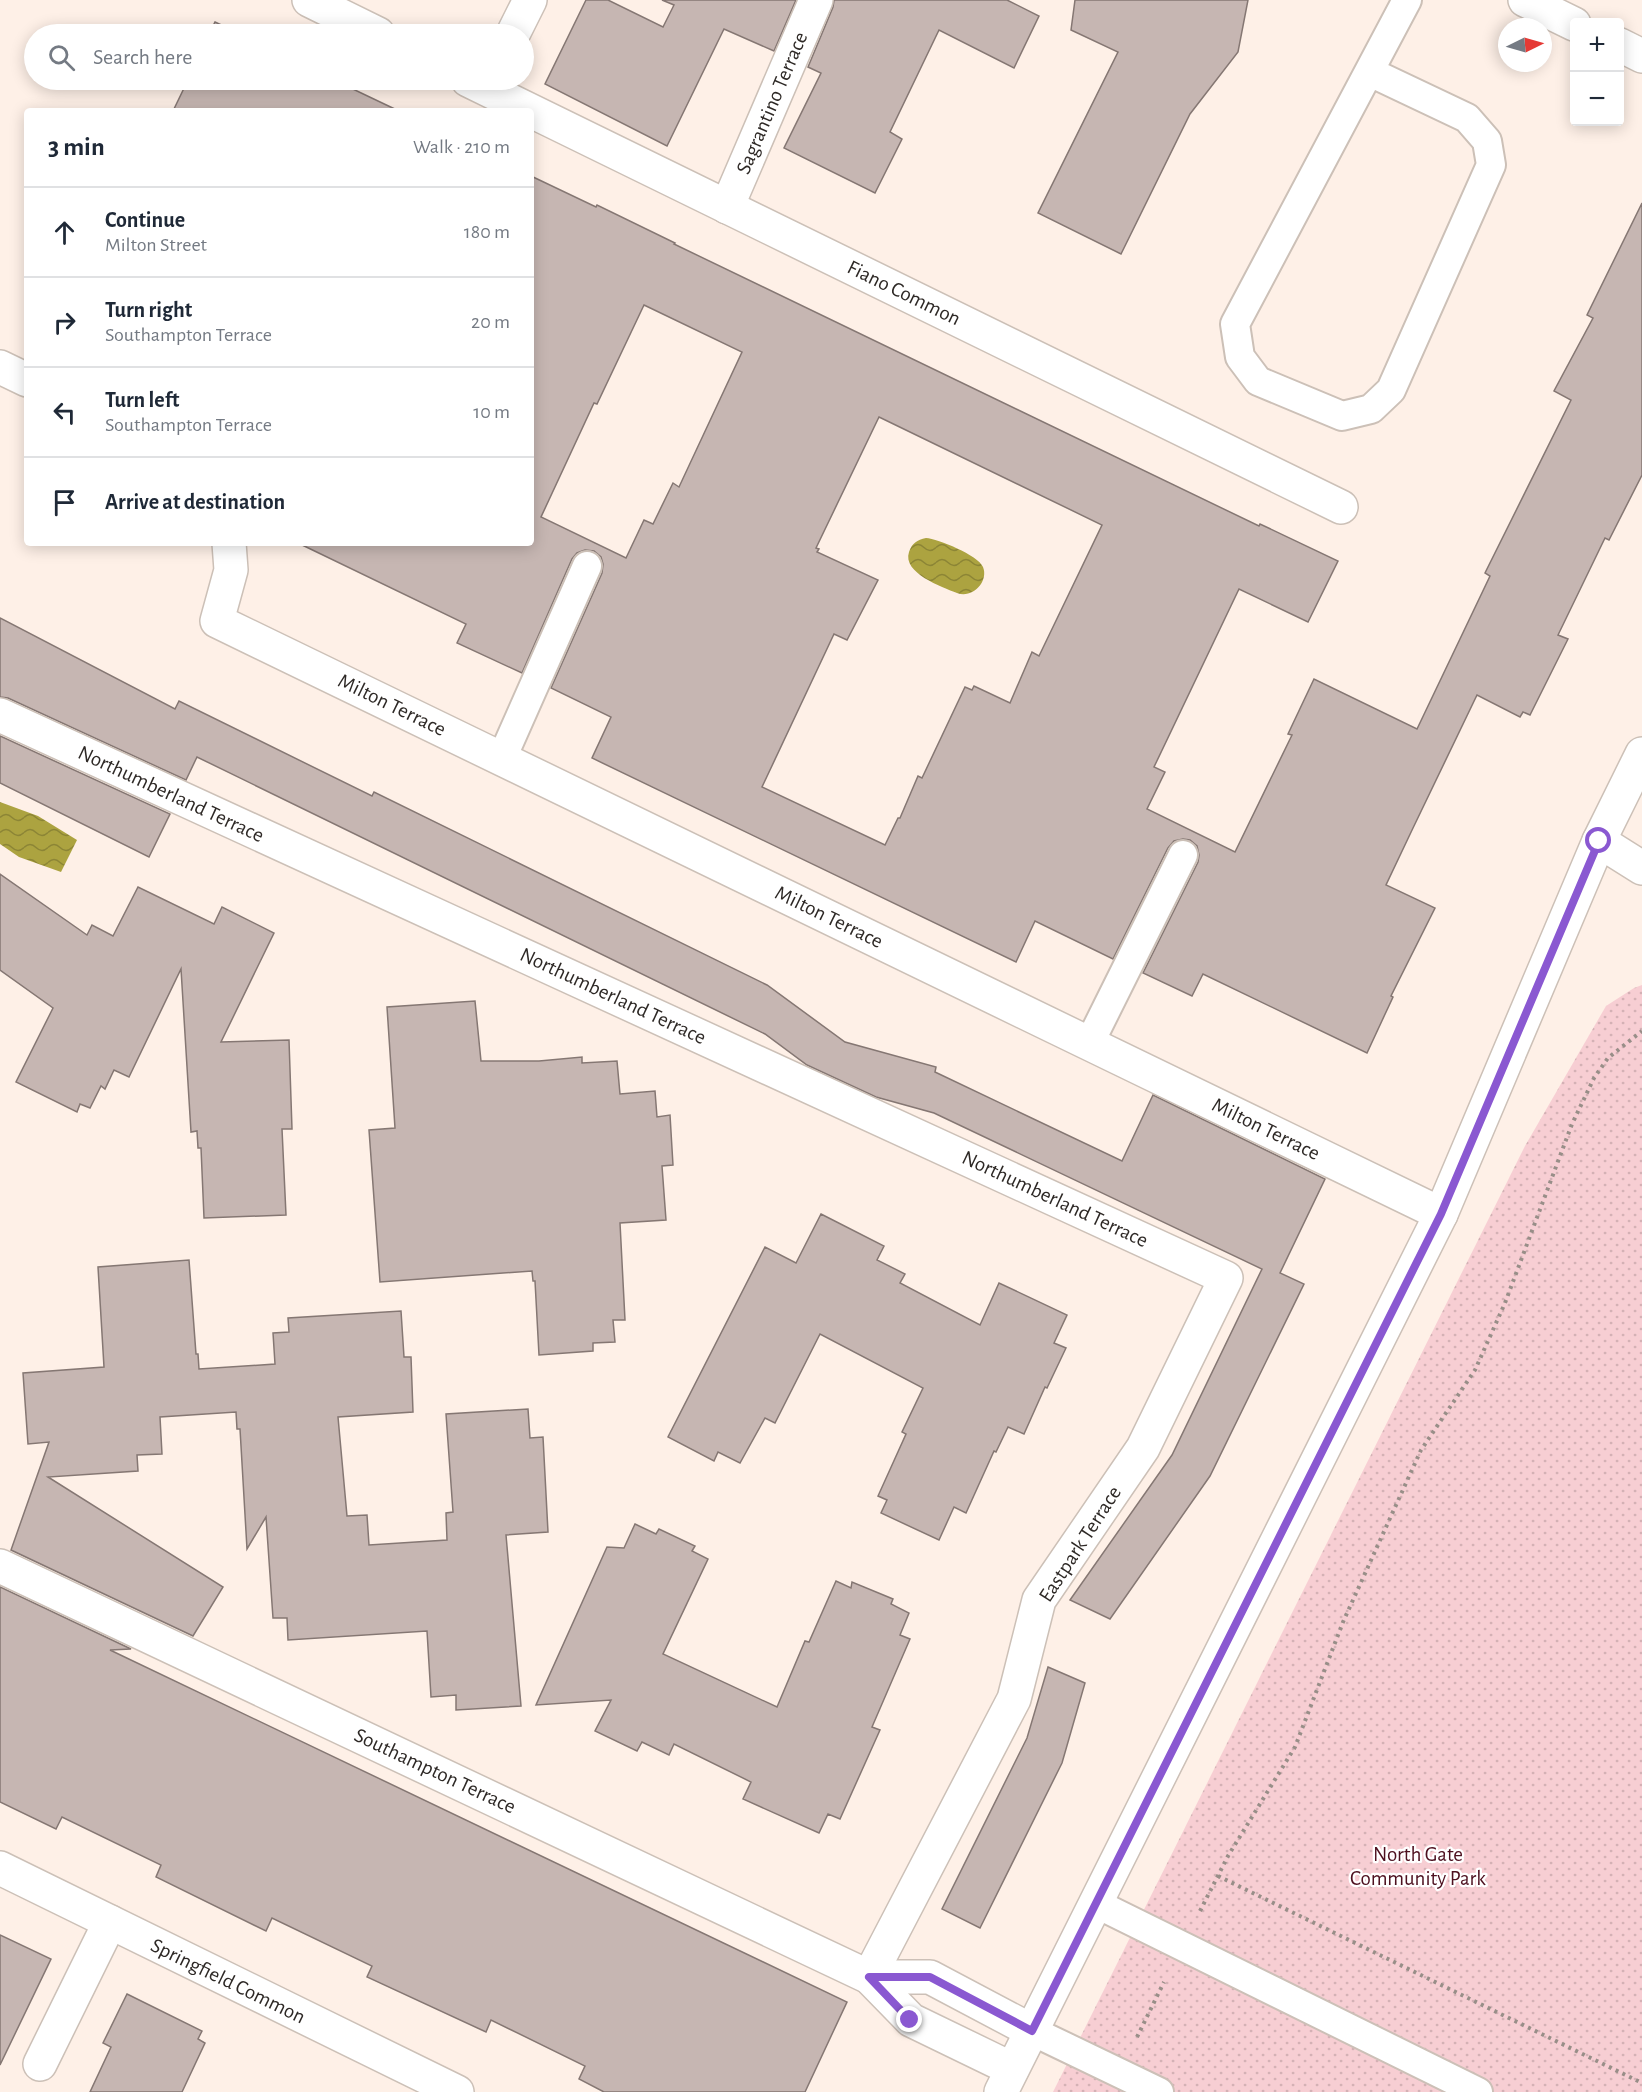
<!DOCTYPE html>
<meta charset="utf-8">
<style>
body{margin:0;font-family:"Alegreya Sans",sans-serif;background:#f6f6f7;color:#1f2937}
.controls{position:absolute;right:18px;top:18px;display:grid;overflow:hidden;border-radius:6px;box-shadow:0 3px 15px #0003}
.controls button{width:54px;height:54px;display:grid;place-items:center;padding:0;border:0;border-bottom:2px solid #e0e1e3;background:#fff;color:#1f2937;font:30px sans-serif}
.compass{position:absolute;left:1498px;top:18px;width:54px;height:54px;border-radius:50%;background:#fff;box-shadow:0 3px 15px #0003;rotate:85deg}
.stop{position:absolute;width:18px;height:18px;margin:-14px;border:4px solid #8a58d1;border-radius:50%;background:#fff}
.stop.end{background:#8a58d1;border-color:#fff;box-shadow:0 2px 6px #0008}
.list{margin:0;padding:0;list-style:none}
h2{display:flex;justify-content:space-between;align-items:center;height:78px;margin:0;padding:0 24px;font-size:26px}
h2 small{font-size:20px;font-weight:400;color:#747a83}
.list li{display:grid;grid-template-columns:39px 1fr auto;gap:18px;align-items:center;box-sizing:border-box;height:90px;padding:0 24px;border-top:2px solid #e0e1e3}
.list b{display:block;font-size:22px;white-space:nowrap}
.list p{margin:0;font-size:20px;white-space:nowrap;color:#747a83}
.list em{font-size:20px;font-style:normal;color:#747a83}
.icon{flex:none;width:33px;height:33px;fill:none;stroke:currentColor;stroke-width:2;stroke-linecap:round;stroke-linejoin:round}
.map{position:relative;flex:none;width:1642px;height:2092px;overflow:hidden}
.search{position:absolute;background:#fff;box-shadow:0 3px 15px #0003;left:24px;top:24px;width:510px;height:66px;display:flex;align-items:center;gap:15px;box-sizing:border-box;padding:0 21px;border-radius:33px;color:#747a83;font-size:22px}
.panel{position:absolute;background:#fff;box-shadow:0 3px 15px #0003;left:24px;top:108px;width:510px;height:438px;border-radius:6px}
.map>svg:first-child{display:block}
.park{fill:url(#park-dots)}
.water{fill:url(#water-waves)}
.building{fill:#c6b6b2;stroke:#857773;stroke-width:1.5;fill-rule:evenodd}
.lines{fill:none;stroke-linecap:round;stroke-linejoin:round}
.lane-casing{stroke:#ccc0b7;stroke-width:32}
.street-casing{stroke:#ccc0b7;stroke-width:36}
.path{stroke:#988e88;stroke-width:4;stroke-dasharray:3 4.5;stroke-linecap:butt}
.lane{stroke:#fff;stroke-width:28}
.street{stroke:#fff;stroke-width:33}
.route{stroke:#8a58d1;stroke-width:8}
.labels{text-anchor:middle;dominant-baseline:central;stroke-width:4.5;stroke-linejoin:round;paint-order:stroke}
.street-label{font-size:21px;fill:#2e2926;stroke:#fff}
.park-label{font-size:21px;fill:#4d101f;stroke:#fff}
</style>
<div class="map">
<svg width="1642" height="2092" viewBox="0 0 1642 2092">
<defs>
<pattern id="park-dots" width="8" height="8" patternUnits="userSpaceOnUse" patternTransform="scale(1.5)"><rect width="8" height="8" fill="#f7ced3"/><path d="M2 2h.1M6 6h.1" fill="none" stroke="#d4b1b5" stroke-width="1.8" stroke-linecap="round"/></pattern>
<pattern id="water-waves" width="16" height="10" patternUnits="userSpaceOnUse" patternTransform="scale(1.5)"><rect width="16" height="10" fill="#aca340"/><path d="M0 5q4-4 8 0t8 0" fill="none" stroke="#8c8535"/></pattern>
</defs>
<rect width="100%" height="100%" fill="#fef0e7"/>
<polygon class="park" points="1642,985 1642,2092 1053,2092 1525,1146 1606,1006 1634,988"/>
<g class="water">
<path d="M926 538C938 539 978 555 983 567 989 582 972 599 957 593 942 587 902 573 909 552 912 543 917 540 926 538Z"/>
<polygon points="0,802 38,816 77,840 61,872 19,857 0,844"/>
</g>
<g class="building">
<polygon points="586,0 608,0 663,27 674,5 662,0 796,0 774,51 724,29 667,146 545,84"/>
<polygon points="834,0 1007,0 1039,16 1014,68 939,30 890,132 902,139 875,193 784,148 821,73 808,67 833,7"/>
<polygon points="1075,0 1248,0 1238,52 1190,114 1121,254 1038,213 1118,52 1071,30"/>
<polygon points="215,22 240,34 209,34"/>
<polygon points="188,80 334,80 399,111 173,111"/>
<path d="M531 176 596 207 597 205 675 243 674 244 1259 526 1260 524 1338 561 1308 622 1239 589 1154 767 1165 772 1147 809 1235 852 1292 735 1288 734 1314 679 1417 729 1490 576 1485 573 1571 400 1554 391 1593 318 1587 315 1642 203V475L1609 540 1605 538 1558 635 1568 639 1530 715 1523 712 1520 717 1477 695 1413 828 1386 885 1435 908 1391 996 1393 997 1367 1053 1203 974 1192 996 1143 973 1198 862 1199 855 1197 846 1190 840 1183 839 1174 841 1168 848 1113 959 1035 921 1016 962 592 758 611 717 551 688 602 573 603 564 601 557 594 551 585 550 577 553 572 559 522 673 457 643 466 624 298 543H531ZM644 305 742 352 679 487 673 483 653 524 644 520 626 558 541 517 594 403 597 404ZM879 417 1102 525 1039 656 1032 652 1010 703 974 686 972 690 965 687 922 778 918 776 900 818H898L885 845 762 787 834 634 847 640 878 580 817 552 819 549 816 548Z"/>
<polygon points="0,618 175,709 179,701 372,796 374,792 767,985 845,1042 936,1067 935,1072 1122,1161 1153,1095 1325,1179 1280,1273 1304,1284 1210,1476 1110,1619 1070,1600 1172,1455 1262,1269 934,1113 876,1097 807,1065 765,1034 197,757 186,780 8,698 0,697"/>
<polygon points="0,736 170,814 149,857 0,783"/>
<polygon points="0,874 87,935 92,925 113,936 138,887 214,924 222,907 274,933 221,1042 289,1040 292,1129 282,1129 286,1215 204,1218 201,1148 198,1148 197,1131 191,1132 181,969 129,1077 114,1070 105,1089 101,1086 90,1108 80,1104 77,1112 16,1082 53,1008 0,970"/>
<polygon points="475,1001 481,1061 539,1061 582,1057 582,1063 617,1061 620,1094 655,1091 657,1117 670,1115 673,1165 662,1166 666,1220 620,1223 625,1320 613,1320 615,1342 593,1343 593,1351 539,1355 535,1281 533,1281 532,1271 380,1282 369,1130 395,1128 387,1007"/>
<polygon points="821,1214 884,1246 877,1260 905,1274 900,1283 980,1325 999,1283 1067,1315 1054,1343 1066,1348 1047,1388 1045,1387 1024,1434 1008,1427 996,1452 994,1451 966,1513 954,1507 939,1540 881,1513 887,1500 878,1496 906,1434 902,1432 923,1388 820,1334 775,1423 765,1418 740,1463 718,1452 714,1461 668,1437 765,1247 796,1263"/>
<polygon points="189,1260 196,1354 198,1354 199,1369 275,1364 273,1333 289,1332 288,1318 401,1311 404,1357 411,1357 413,1412 338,1417 347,1516 367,1515 369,1545 447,1540 446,1513 453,1512 446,1414 528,1409 530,1438 543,1437 548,1532 506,1535 521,1706 456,1710 456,1695 431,1697 427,1631 288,1640 287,1618 273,1618 266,1517 247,1549 240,1429 237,1429 236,1412 160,1417 162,1454 137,1455 138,1471 48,1477 223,1587 193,1636 11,1550 49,1442 28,1444 23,1373 104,1367 98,1267"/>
<polygon points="635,1524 656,1534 659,1529 695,1546 692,1551 708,1559 663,1654 777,1707 805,1641 809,1642 836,1581 851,1588 852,1582 893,1599 891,1604 909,1613 900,1635 910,1639 872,1727 880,1730 840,1819 828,1814 819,1833 743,1799 751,1782 674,1744 669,1755 642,1742 637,1751 595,1731 611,1700 536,1705 607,1547 624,1548"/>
<polygon points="0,1587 131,1649 110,1650 847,2002 805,2092 604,2092 579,2079 585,2066 491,2020 486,2032 367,1977 372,1966 272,1918 266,1931 156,1877 161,1865 62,1817 56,1829 0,1802"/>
<polygon points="1048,1667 1085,1683 1062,1763 980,1928 942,1909 1027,1738"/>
<polygon points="0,1935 51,1959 0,2065"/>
<polygon points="127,1994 202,2031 198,2039 205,2043 182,2092 90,2092 111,2047 103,2043"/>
</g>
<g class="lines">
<g class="lane-casing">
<g id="lane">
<polyline points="1370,72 1467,118 1487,141 1491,165 1391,390 1371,409 1342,416 1258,381 1240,357 1235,324 1407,0"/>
<polyline points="502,758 587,566"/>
<polyline points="1089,1044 1183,855"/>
<polyline points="1095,1903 1478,2092"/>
<polyline points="1032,2031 1159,2092"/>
</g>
</g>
<g class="street-casing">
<g id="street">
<polyline points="309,0 378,34"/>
<polyline points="1525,0 1574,24"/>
<polyline points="513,34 530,0"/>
<polyline points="1620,45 1642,56"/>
<polyline points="468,80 1341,507"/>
<polyline points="727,207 816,0"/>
<polyline points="0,367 27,380"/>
<polyline points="229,543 231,570 217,621 1441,1214"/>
<polyline points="0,715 1226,1278 1143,1448 1039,1600 1014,1699 869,1977"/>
<polyline points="1599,841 1642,868"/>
<polyline points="0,1566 869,1977 911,2020 1012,2069"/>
<polyline points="0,1868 457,2092"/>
<polyline points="869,1977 930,1977 1032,2031"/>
<polyline points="40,2064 110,1922"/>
<polyline points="1001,2092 1441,1214 1599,841 1642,754"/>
</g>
</g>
<g class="path">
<polyline points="1218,1876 1642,2083"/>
<polyline points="1200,1911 1228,1856 1295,1747 1343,1622 1421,1450 1475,1370 1505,1303 1572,1124 1594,1078 1608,1058 1642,1031"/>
<polyline points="1137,2037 1164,1982"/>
</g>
<use href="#lane" class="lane"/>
<use href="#street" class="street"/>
</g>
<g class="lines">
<polyline class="route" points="910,2020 869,1977 930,1977 1032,2031 1441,1214 1599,841"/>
</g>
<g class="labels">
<g class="street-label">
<text transform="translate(772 103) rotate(-67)">Sagrantino Terrace</text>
<text transform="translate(904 293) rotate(26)">Fiano Common</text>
<text transform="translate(392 705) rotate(26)">Milton Terrace</text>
<text transform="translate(171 794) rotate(25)">Northumberland Terrace</text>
<text transform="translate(829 917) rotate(26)">Milton Terrace</text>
<text transform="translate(613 996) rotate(25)">Northumberland Terrace</text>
<text transform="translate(1266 1129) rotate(26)">Milton Terrace</text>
<text transform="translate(1055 1199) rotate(25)">Northumberland Terrace</text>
<text transform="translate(1080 1544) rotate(-57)">Eastpark Terrace</text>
<text transform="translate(435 1771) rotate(25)">Southampton Terrace</text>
<text transform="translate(228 1981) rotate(26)">Springfield Common</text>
</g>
<g class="park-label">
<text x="1418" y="1854">North Gate<tspan x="1418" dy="24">Community Park</tspan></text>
</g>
</g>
</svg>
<div class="controls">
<button>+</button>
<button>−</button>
</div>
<svg class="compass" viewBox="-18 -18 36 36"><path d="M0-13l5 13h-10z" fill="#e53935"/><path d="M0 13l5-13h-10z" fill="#747a83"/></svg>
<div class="stop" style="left:1599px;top:841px"></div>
<div class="stop end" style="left:910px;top:2020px"></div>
<div class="search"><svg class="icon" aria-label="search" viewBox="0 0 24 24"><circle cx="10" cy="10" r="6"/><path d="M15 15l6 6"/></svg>Search here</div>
<section class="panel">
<h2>3 min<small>Walk · 210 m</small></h2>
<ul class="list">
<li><svg class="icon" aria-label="ahead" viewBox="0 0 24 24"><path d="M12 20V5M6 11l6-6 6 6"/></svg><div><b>Continue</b><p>Milton Street</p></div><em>180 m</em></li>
<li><svg class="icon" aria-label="right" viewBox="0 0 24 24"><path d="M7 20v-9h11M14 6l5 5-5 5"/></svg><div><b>Turn right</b><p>Southampton Terrace</p></div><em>20 m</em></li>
<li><svg class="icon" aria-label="left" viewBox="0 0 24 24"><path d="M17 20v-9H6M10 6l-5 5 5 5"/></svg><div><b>Turn left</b><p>Southampton Terrace</p></div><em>10 m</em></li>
<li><svg class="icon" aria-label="arrive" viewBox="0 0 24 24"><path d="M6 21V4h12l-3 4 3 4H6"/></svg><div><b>Arrive at destination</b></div></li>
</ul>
</section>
</div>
